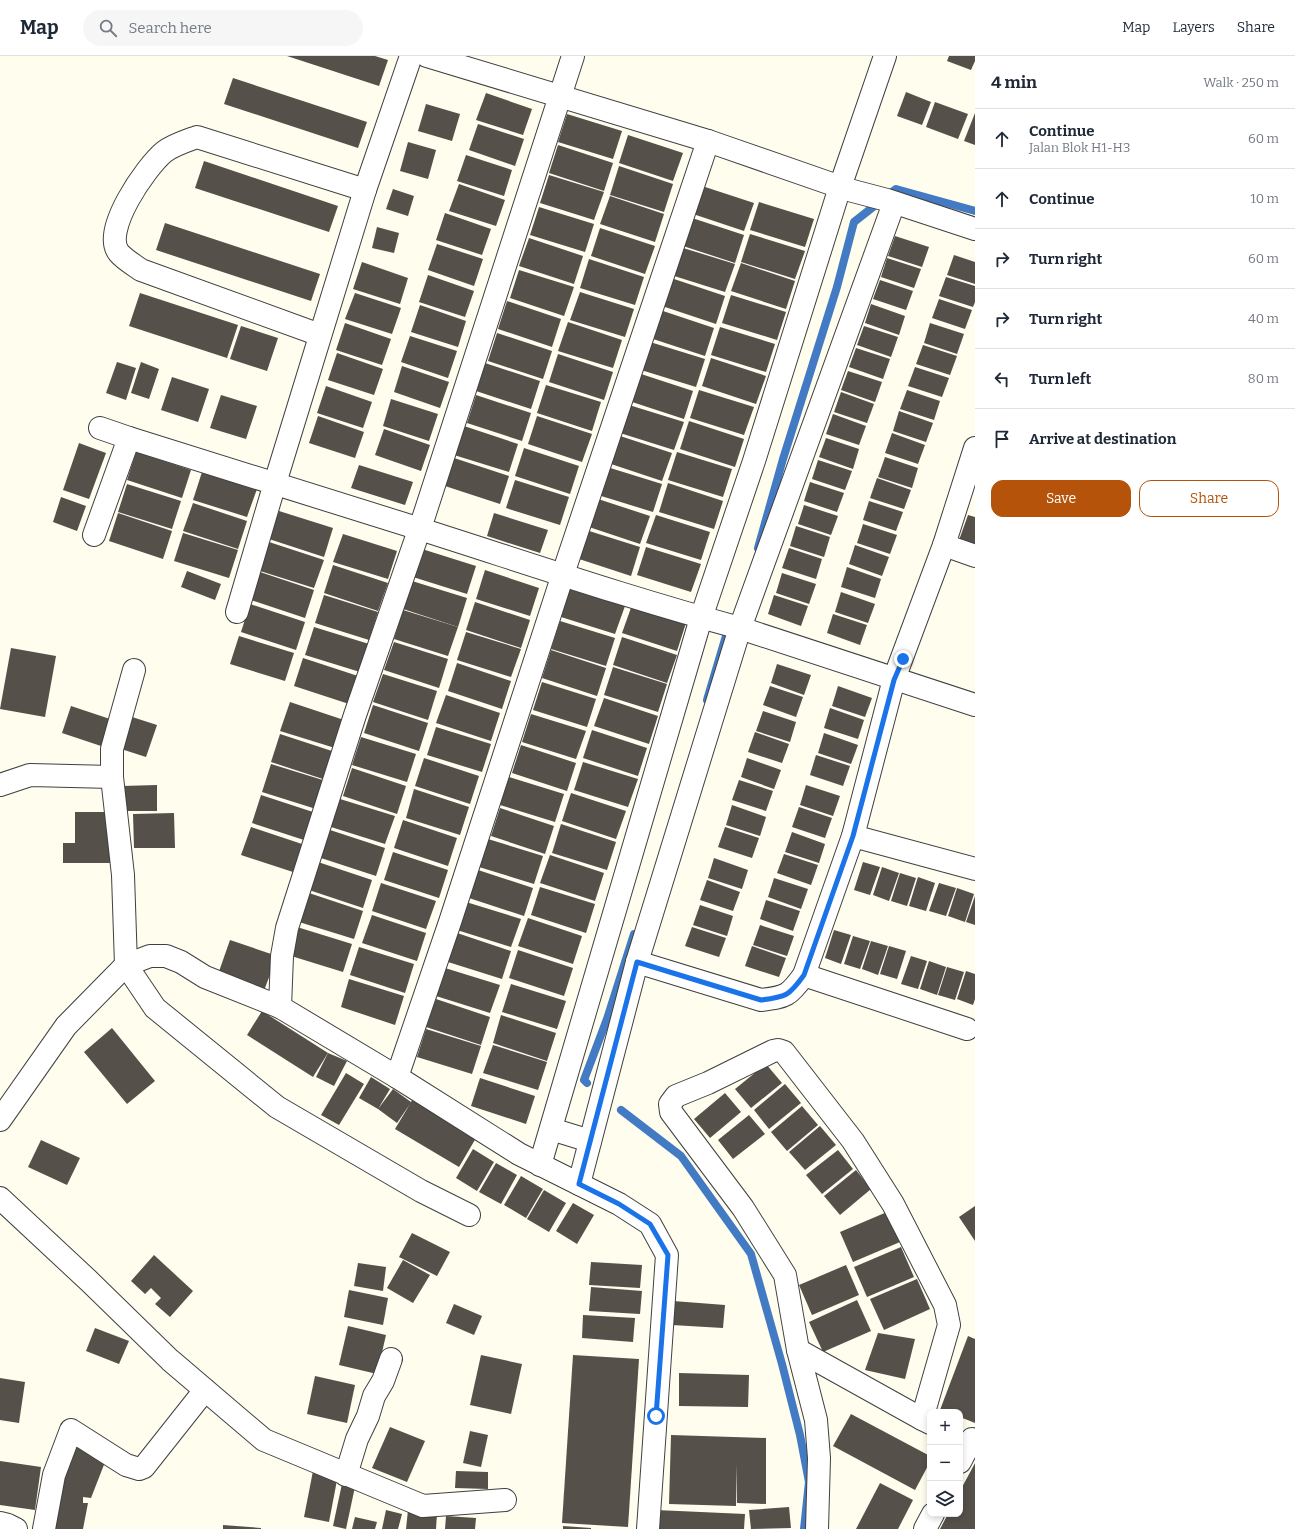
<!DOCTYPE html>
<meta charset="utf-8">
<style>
body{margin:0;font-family:Bitter,serif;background:#f6f6f7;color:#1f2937}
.controls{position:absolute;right:12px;bottom:12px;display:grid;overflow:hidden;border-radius:8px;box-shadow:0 2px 6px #0003}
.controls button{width:36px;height:36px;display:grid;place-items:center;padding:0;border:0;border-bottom:1px solid #e0e1e3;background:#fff;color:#1f2937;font:20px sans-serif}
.stop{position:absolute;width:12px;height:12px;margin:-9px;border:3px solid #1a73e8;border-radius:50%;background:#fff}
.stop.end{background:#1a73e8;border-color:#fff;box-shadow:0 1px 4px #0008}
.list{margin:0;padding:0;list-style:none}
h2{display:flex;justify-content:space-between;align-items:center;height:52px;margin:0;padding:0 16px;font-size:17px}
h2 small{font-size:13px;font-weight:400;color:#747a83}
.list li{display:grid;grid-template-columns:26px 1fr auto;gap:12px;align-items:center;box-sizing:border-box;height:60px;padding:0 16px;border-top:1px solid #e0e1e3}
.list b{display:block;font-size:15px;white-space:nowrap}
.list p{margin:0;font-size:13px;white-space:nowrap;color:#747a83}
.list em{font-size:13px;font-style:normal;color:#747a83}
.actions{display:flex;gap:8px;padding:12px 16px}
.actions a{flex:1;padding:9px 0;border:1px solid #b45309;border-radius:12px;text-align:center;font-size:14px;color:#b45309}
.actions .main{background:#b45309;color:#fff}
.icon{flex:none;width:22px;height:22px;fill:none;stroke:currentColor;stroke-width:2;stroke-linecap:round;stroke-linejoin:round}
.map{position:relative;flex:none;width:975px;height:1473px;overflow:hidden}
header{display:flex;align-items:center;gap:24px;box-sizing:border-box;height:56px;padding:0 20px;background:#fff;border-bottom:1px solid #e0e1e3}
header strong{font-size:19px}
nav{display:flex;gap:22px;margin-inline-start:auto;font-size:14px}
.search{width:280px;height:36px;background:#f6f6f7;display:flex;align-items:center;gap:10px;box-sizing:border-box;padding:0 14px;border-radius:22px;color:#747a83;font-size:15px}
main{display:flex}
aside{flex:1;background:#fff}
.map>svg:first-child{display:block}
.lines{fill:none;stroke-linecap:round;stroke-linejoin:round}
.stream{stroke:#427ac3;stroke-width:8}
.building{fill:#55504a}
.street-casing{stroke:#404040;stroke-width:24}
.street{stroke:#fff;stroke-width:22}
.route{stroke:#1a73e8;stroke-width:5}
</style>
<header>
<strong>Map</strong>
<div class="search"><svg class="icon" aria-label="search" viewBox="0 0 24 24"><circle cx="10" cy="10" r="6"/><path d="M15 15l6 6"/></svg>Search here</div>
<nav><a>Map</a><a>Layers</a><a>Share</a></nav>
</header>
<main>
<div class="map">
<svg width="975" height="1473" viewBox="0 0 975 1473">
<rect width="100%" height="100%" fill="#fefdee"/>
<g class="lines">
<g class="stream">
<polyline points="758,492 783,403 837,231 854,166 896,133 975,155"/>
<polyline points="707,644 726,580"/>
<polyline points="587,1027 584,1024 607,963 634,878"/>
<polyline points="621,1054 681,1100 751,1198 782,1308 800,1379 809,1426 804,1473"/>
</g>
</g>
<g class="building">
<polygon points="287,0 375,0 388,4 379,30"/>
<polygon points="949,0 975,0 975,5 971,14 947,5"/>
<polygon points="233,22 367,66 358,92 224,48"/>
<polygon points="906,36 931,46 922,69 897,60"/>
<polygon points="486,37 532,53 523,79 476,64"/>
<polygon points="935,46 968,58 958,83 926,71"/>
<polygon points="426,48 460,58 452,85 418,75"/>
<polygon points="975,57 975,89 964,85"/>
<polygon points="567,58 622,75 613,103 558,86"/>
<polygon points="478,68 524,83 515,110 469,94"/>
<polygon points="628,79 683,97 673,125 619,107"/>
<polygon points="408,86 436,94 428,123 400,115"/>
<polygon points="558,89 613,107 604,135 549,117"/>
<polygon points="466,99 512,114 504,140 457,125"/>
<polygon points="204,105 338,150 329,176 195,132"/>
<polygon points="619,110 673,128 664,156 610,139"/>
<polygon points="549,119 604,136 594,164 540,147"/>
<polygon points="459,128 505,144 496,170 449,155"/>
<polygon points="699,129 754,147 744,175 690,157"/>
<polygon points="393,133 414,140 408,160 386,153"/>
<polygon points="610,140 664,158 655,186 600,168"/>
<polygon points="759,146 814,163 805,191 750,174"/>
<polygon points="539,151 594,168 585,196 530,179"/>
<polygon points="445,157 491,173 482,199 436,184"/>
<polygon points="689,161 744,179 735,207 680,189"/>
<polygon points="165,167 320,218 311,245 156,194"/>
<polygon points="377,171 399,177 394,197 372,192"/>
<polygon points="600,172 655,190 645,218 591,200"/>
<polygon points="750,178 805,195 795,223 741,206"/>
<polygon points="895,180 929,191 922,211 888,200"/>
<polygon points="529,182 583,200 574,228 519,210"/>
<polygon points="437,188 483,203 474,230 428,214"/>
<polygon points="680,191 735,208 725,236 671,219"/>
<polygon points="954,199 975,206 975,228 947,219"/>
<polygon points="887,202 921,213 914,232 881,221"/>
<polygon points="589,203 644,221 635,249 580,232"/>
<polygon points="362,206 408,222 400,248 353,233"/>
<polygon points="741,207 795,225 786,253 731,235"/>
<polygon points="519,214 574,231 564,260 510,242"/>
<polygon points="428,219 474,235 465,261 419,246"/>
<polygon points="946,221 975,230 975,246 973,251 939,240"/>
<polygon points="671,222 725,240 716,268 662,250"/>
<polygon points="880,224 913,235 906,254 873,243"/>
<polygon points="580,236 634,253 625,281 570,264"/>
<polygon points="140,237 238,269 227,302 129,270"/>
<polygon points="355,237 401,252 392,278 345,263"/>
<polygon points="731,239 786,256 777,284 722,267"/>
<polygon points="939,243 972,254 965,273 932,262"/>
<polygon points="507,245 561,263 552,291 498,273"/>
<polygon points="871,248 905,260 899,279 865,267"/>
<polygon points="420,249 466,265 458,291 411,276"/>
<polygon points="660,254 714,272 705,300 650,282"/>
<polygon points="568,266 622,284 613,312 558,295"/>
<polygon points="345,267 391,283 382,309 336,294"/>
<polygon points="930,267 964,278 957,298 924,287"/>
<polygon points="241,270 278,282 267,315 230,303"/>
<polygon points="864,270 898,281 891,301 857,289"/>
<polygon points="720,271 775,288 766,316 711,299"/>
<polygon points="497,277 552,295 543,323 488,305"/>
<polygon points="410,280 457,295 448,322 401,306"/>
<polygon points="650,286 705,303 696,331 641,314"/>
<polygon points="923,289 957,300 950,319 916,308"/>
<polygon points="856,292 890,303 883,323 849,311"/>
<polygon points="337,297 383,313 374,339 328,324"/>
<polygon points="558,298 613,316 604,344 549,326"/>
<polygon points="711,302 766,320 756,348 702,330"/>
<polygon points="117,306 136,312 126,344 106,337"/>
<polygon points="141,306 159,313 149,343 131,337"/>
<polygon points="485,307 540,325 531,353 476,335"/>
<polygon points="402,310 449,326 440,352 394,336"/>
<polygon points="915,311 949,322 942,341 908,330"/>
<polygon points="848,315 882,326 875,346 841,334"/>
<polygon points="638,317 693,335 684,363 629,345"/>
<polygon points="172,321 209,333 198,366 161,354"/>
<polygon points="546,329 601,346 592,375 537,357"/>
<polygon points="326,330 372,346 363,372 317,357"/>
<polygon points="699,334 754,351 744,379 690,362"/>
<polygon points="907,334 940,345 934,364 900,353"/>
<polygon points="841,336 874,348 867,367 834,356"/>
<polygon points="221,339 257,350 246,383 210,372"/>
<polygon points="476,339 531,357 522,385 467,367"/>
<polygon points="391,343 438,358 429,385 383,370"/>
<polygon points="629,349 684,366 674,394 620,377"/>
<polygon points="899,355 933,367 926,386 893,375"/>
<polygon points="833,358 866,370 859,389 826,378"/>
<polygon points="318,360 364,376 355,402 309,387"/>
<polygon points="537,360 592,378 582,406 528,388"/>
<polygon points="689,365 744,383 735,411 680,393"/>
<polygon points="464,370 518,388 509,416 454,399"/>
<polygon points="384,373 430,389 421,415 375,399"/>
<polygon points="892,377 925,389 918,408 885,397"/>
<polygon points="617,379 672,397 662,425 608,407"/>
<polygon points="826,382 859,393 853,413 819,401"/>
<polygon points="79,387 106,397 89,443 63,434"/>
<polygon points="524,392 579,410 570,438 515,420"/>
<polygon points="136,396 191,414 182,442 127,424"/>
<polygon points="677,396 732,413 723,441 668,424"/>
<polygon points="885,401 918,412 912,432 878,421"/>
<polygon points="454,402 509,420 500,448 445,430"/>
<polygon points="818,404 852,415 845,434 812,423"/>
<polygon points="359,409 413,426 405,449 351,432"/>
<polygon points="607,411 662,428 653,456 598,439"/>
<polygon points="202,416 257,433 247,461 193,444"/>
<polygon points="877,422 911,434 904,453 870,442"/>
<polygon points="515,424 569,441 560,469 506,452"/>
<polygon points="810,426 844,437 837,456 804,445"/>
<polygon points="668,427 723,445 714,473 659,456"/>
<polygon points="127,428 181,445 172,473 118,456"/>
<polygon points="61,441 86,450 77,475 53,466"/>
<polygon points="595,442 650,460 640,488 586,470"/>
<polygon points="869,445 903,456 896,475 863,464"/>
<polygon points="193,447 247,465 238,493 183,475"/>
<polygon points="804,449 838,460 831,479 798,468"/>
<polygon points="279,455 333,472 324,501 269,483"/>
<polygon points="118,457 172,475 163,503 109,485"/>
<polygon points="494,457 548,474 540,497 487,480"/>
<polygon points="656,459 710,476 701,504 646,487"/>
<polygon points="968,459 975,461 975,492 958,487"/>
<polygon points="863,468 897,479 890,498 857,487"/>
<polygon points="796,470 830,481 824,501 790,490"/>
<polygon points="586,474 640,491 631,520 576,502"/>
<polygon points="183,477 238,494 229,522 174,505"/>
<polygon points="343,478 397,495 388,523 333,506"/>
<polygon points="269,486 324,504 314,532 260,515"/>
<polygon points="855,489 889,501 882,520 849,508"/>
<polygon points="646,491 701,508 691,536 637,519"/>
<polygon points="789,492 822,503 816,523 782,512"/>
<polygon points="422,493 476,510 467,538 413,521"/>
<polygon points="333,509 388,527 378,555 324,537"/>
<polygon points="847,511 881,523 875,542 841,531"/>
<polygon points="485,514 539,532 530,560 476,543"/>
<polygon points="187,515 221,528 215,544 181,531"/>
<polygon points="260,516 314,534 305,562 251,544"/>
<polygon points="782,517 816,528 809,548 776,537"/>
<polygon points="412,525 467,542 458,571 403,553"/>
<polygon points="570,533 625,550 615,578 561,561"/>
<polygon points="841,536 875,548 868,567 835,556"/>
<polygon points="324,539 378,556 369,584 315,567"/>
<polygon points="774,539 808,550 801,570 768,558"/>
<polygon points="475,546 530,564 521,592 466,574"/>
<polygon points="250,548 305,566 296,594 241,576"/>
<polygon points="632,549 686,567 677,595 622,577"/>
<polygon points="403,554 458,571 448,600 394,583"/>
<polygon points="833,558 867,569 860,589 827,577"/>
<polygon points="560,565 615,582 606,610 551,593"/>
<polygon points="314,571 369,588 360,616 305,599"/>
<polygon points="466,576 521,593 511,621 457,604"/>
<polygon points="239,580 294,597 285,625 230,608"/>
<polygon points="622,581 677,599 667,627 613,609"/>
<polygon points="394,586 448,603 439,632 384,614"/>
<polygon points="11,592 56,600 45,661 0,653"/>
<polygon points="551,594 606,612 597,640 542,622"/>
<polygon points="303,602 358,620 349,648 294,630"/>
<polygon points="457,607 511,625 502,653 448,635"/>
<polygon points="777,608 811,619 804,639 771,627"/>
<polygon points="613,611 667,628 658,656 604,639"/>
<polygon points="383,618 437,635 428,664 373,646"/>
<polygon points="542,626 596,643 587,671 533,654"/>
<polygon points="770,630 803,641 796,661 763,649"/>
<polygon points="838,630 872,642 865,661 832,650"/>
<polygon points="446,639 500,657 491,685 436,667"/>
<polygon points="604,642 658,660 649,688 594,670"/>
<polygon points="290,646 344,664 335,692 280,675"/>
<polygon points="373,649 428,667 419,695 364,677"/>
<polygon points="71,650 110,663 101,690 62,677"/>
<polygon points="830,652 864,664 858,683 824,672"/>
<polygon points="763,655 796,666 790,686 756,675"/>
<polygon points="531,658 586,675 576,703 522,686"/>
<polygon points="129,660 157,669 146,701 118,692"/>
<polygon points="436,671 491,688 482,716 427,699"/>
<polygon points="592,674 647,692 638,720 583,702"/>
<polygon points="755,676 789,688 782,707 748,696"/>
<polygon points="824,677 858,689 851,708 818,697"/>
<polygon points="280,678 335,696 326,724 271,706"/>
<polygon points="361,681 416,698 407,726 352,709"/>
<polygon points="521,689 576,707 567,735 512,717"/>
<polygon points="816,699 850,710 843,730 810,719"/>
<polygon points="424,702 479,720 470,748 415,730"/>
<polygon points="747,702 781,714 774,733 741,721"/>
<polygon points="583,706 638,723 628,751 574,734"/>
<polygon points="271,708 326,725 316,753 262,736"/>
<polygon points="352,712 406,730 397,758 343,740"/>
<polygon points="509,721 564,738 555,766 500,749"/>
<polygon points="739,724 773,735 766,755 732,744"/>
<polygon points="157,729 157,755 122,755 122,730"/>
<polygon points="806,729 840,740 833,760 800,749"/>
<polygon points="414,733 469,751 460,779 406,762"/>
<polygon points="571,737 626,755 616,783 562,765"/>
<polygon points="261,739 316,757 307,785 252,767"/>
<polygon points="340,743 395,760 385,788 331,771"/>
<polygon points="732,749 766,761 760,780 726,769"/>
<polygon points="799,751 832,762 825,782 792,771"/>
<polygon points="500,752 554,770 545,798 491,780"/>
<polygon points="75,756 111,756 110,807 63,807 63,787 75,787"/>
<polygon points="174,757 175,792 134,792 133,758"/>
<polygon points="403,764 457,782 448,810 394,792"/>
<polygon points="561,768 616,786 607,814 552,797"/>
<polygon points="251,771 305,789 296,817 241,799"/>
<polygon points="725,771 759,782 752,802 718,791"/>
<polygon points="330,774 385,792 376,820 321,802"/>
<polygon points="792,776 825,788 819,807 785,796"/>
<polygon points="488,783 543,800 534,828 479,811"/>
<polygon points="393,796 448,814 439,842 384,824"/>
<polygon points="784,798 818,809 811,829 777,817"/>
<polygon points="550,799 604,817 595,845 540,827"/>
<polygon points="714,802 748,814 742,833 708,822"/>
<polygon points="318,806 372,824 363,852 309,834"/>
<polygon points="863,806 880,811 870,839 854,834"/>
<polygon points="882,811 899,817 889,845 873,839"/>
<polygon points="478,814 533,832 524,860 469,842"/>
<polygon points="900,817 916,822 907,850 891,845"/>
<polygon points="918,821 935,827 926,855 909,850"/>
<polygon points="774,822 808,833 801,853 768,841"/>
<polygon points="707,824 740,836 733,855 700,844"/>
<polygon points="381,827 436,845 426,873 372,855"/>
<polygon points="939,827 956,832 946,860 929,855"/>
<polygon points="540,831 595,848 586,877 531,859"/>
<polygon points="957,832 974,838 965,866 948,860"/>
<polygon points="309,837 363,855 354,883 299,866"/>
<polygon points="975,840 975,869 966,866"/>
<polygon points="766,844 800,855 793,875 760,863"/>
<polygon points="466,846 521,863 511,891 457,874"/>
<polygon points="700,849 733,860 727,880 693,869"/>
<polygon points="372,859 426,877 417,905 362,887"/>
<polygon points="528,862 582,880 573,908 518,890"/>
<polygon points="760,869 794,880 787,900 753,889"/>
<polygon points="297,871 352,888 343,916 288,899"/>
<polygon points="692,871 726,882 719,901 685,890"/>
<polygon points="834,874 851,879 841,908 825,902"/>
<polygon points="457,877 511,895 502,923 448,906"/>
<polygon points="853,880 870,885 860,913 844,908"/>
<polygon points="230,884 277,900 262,940 216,924"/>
<polygon points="871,885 888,890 878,919 862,913"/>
<polygon points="752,890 786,902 779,921 745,910"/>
<polygon points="889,890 906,895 897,923 880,918"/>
<polygon points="359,891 414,908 405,937 350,919"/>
<polygon points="518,894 573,912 564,940 509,922"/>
<polygon points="911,900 927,905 918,933 901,928"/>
<polygon points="929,905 946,911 937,939 920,933"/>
<polygon points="947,911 964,916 955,944 938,939"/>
<polygon points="445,912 500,929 490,957 436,940"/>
<polygon points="966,915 975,918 975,943 973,949 957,943"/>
<polygon points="349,923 404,940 395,969 341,951"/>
<polygon points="511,928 566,945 557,973 502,956"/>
<polygon points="436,943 490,961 481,989 426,971"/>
<polygon points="262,955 328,997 313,1021 247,979"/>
<polygon points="501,959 556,977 547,1005 493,987"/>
<polygon points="112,972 155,1025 127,1048 84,996"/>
<polygon points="426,973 481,990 472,1018 417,1001"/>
<polygon points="493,989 547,1006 538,1034 483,1017"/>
<polygon points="328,997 347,1005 334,1030 316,1021"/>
<polygon points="766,1008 782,1027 751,1052 735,1033"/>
<polygon points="346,1017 364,1028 339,1069 321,1059"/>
<polygon points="371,1021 390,1033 378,1053 393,1033 411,1046 412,1044 476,1082 459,1111 395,1073 410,1048 397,1067 378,1053 359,1042"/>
<polygon points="480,1022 535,1040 526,1068 471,1050"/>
<polygon points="785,1028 801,1047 769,1073 754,1054"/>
<polygon points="725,1037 741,1056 710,1082 694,1063"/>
<polygon points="802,1050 818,1069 787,1095 771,1076"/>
<polygon points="749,1059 765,1078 733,1103 718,1084"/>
<polygon points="820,1070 836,1089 805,1114 789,1096"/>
<polygon points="41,1084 80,1102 67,1129 28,1111"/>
<polygon points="473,1093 494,1106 477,1135 456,1122"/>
<polygon points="838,1094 853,1113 822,1138 806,1119"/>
<polygon points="496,1107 517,1119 501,1148 479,1136"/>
<polygon points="856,1114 871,1133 840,1159 824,1140"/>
<polygon points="521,1120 543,1133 526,1162 504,1149"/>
<polygon points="544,1134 566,1147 549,1176 527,1163"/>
<polygon points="573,1147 594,1159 577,1188 556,1175"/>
<polygon points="975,1150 975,1185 959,1161"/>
<polygon points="887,1156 900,1186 853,1206 840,1176"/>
<polygon points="412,1177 450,1196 437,1220 399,1201"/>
<polygon points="901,1191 914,1221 867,1241 854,1211"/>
<polygon points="154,1199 193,1235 170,1261 155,1248 161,1242 151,1232 145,1238 131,1225"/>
<polygon points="403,1204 430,1219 413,1247 387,1232"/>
<polygon points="591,1206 642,1209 640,1232 589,1229"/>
<polygon points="358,1207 386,1211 383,1235 354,1230"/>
<polygon points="846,1209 859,1239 812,1259 799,1229"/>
<polygon points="917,1223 930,1253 884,1274 870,1243"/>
<polygon points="591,1231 642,1235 640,1258 589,1255"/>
<polygon points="349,1234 388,1242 383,1269 344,1261"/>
<polygon points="857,1244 871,1275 823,1296 809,1266"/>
<polygon points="673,1245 725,1249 723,1272 672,1269"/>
<polygon points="454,1248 482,1260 474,1279 446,1267"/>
<polygon points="583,1259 635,1262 633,1286 582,1282"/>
<polygon points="348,1270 386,1279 377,1318 339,1309"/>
<polygon points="95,1272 129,1285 119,1308 86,1295"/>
<polygon points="878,1277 915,1283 905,1323 865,1314"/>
<polygon points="968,1280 975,1283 975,1367 960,1361 960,1356 946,1356 940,1354"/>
<polygon points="481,1299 522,1308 511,1358 470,1349"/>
<polygon points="573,1299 639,1303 628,1471 562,1467"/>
<polygon points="679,1317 749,1319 748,1351 679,1350"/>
<polygon points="315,1320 355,1329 347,1367 307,1358"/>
<polygon points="0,1322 25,1326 19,1367 0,1364"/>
<polygon points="851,1358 930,1400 930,1406 915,1434 833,1390"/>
<polygon points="390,1371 425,1385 407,1426 372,1412"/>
<polygon points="470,1375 488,1379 481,1411 463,1407"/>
<polygon points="72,1379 107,1401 91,1442 83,1441 83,1447 88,1447 83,1473 48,1473"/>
<polygon points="671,1379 766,1382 766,1448 737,1447 737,1408 736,1450 669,1448"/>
<polygon points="0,1405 41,1411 35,1454 0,1449"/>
<polygon points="975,1407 975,1473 940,1473 948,1458 960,1458 960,1435"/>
<polygon points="313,1415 338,1419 329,1466 304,1461"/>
<polygon points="456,1415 488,1416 488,1433 455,1432"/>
<polygon points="343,1423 356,1426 346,1473 333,1470"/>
<polygon points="880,1427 913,1444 898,1473 856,1473"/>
<polygon points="789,1451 791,1472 751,1473 749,1454"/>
<polygon points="386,1454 402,1458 398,1473 382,1473"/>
<polygon points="408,1454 437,1458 436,1473 406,1473"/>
<polygon points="656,1454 745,1458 744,1473 656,1473"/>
<polygon points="446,1460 476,1462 475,1473 445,1473"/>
<polygon points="355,1461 377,1466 375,1473 352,1473"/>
<polygon points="223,1469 261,1472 261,1473 223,1473"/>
<polygon points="563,1470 591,1472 591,1473 563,1473"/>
</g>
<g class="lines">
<g class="street-casing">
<g id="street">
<polyline points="427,0 708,85 849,134 887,144 975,173"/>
<polyline points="573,0 424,460 355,659 287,872 282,900 280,951 397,1021 519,1098 619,1148 650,1168 667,1199 648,1473"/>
<path d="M320 279 141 214C134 209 124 203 119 197 101 175 146 111 164 96 173 89 186 85 197 81L365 134"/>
<path d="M100 372 129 382C226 412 323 442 420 473 527 507 632 543 740 572L975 649"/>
<polyline points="94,479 129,382"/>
<polyline points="944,489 975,500"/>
<polyline points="237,556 275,427 365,134 411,0"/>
<polyline points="134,614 112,693 112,721 123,819 126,909 155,952 277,1051 421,1135 469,1159"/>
<polyline points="0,729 30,719 112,721"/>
<polyline points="853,780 975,813"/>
<path d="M637 906 761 944C786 941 789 940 804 919L853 780 894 623 944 489 975 392"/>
<polyline points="804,919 967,973"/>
<polyline points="397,1021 450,866 567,506 708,85"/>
<polyline points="0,1064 66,970 126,909 150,900 166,900 181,906 205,921 280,951"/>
<polyline points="551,1073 590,1085"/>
<polyline points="540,1109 701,562 754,405 840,131 885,0"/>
<polyline points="579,1128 637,906 740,572 894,147"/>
<polyline points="0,1142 89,1225 170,1304 264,1384 423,1450 505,1444"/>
<polyline points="798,1294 922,1363 930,1367"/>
<polyline points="960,1406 972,1383"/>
<polyline points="346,1419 357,1383 368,1360 374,1340 383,1325 391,1303"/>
<polyline points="0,1467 8,1469 16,1473"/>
<polyline points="44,1473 54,1419 71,1374 126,1409 139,1413 144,1411 205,1334"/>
<polyline points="817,1473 819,1402 816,1364 798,1294 785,1219 743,1152 671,1056 670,1048 676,1040 708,1027 773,995 778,994 784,996 853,1085 893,1148 945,1249 949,1269 922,1363"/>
<polyline points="925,1473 933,1458"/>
</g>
</g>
<use href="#street" class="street"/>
</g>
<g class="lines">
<path class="route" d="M656 1360 668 1199 650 1168 619 1148 579 1128 637 906 761 944C786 941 789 940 804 919L853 780 894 624 903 603"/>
</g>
</svg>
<div class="controls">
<button>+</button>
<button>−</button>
<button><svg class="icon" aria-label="layers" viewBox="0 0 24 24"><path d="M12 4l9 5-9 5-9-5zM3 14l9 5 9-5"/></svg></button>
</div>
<div class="stop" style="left:656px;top:1360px"></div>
<div class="stop end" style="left:903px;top:603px"></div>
</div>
<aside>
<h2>4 min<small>Walk · 250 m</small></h2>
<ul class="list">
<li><svg class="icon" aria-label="ahead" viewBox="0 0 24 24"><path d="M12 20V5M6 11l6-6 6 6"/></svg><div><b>Continue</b><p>Jalan Blok H1-H3</p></div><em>60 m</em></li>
<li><svg class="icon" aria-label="ahead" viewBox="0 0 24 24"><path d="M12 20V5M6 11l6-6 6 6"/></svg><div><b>Continue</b></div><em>10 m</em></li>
<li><svg class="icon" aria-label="right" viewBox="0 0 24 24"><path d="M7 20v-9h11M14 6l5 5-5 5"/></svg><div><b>Turn right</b></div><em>60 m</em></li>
<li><svg class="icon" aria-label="right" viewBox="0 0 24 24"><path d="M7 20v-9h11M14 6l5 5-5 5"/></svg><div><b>Turn right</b></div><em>40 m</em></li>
<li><svg class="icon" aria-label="left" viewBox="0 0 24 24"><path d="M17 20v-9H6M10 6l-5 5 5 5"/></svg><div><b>Turn left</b></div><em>80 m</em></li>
<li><svg class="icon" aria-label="arrive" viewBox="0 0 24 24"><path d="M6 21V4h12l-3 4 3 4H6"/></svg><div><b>Arrive at destination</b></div></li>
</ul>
<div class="actions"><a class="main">Save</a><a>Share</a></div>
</aside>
</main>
